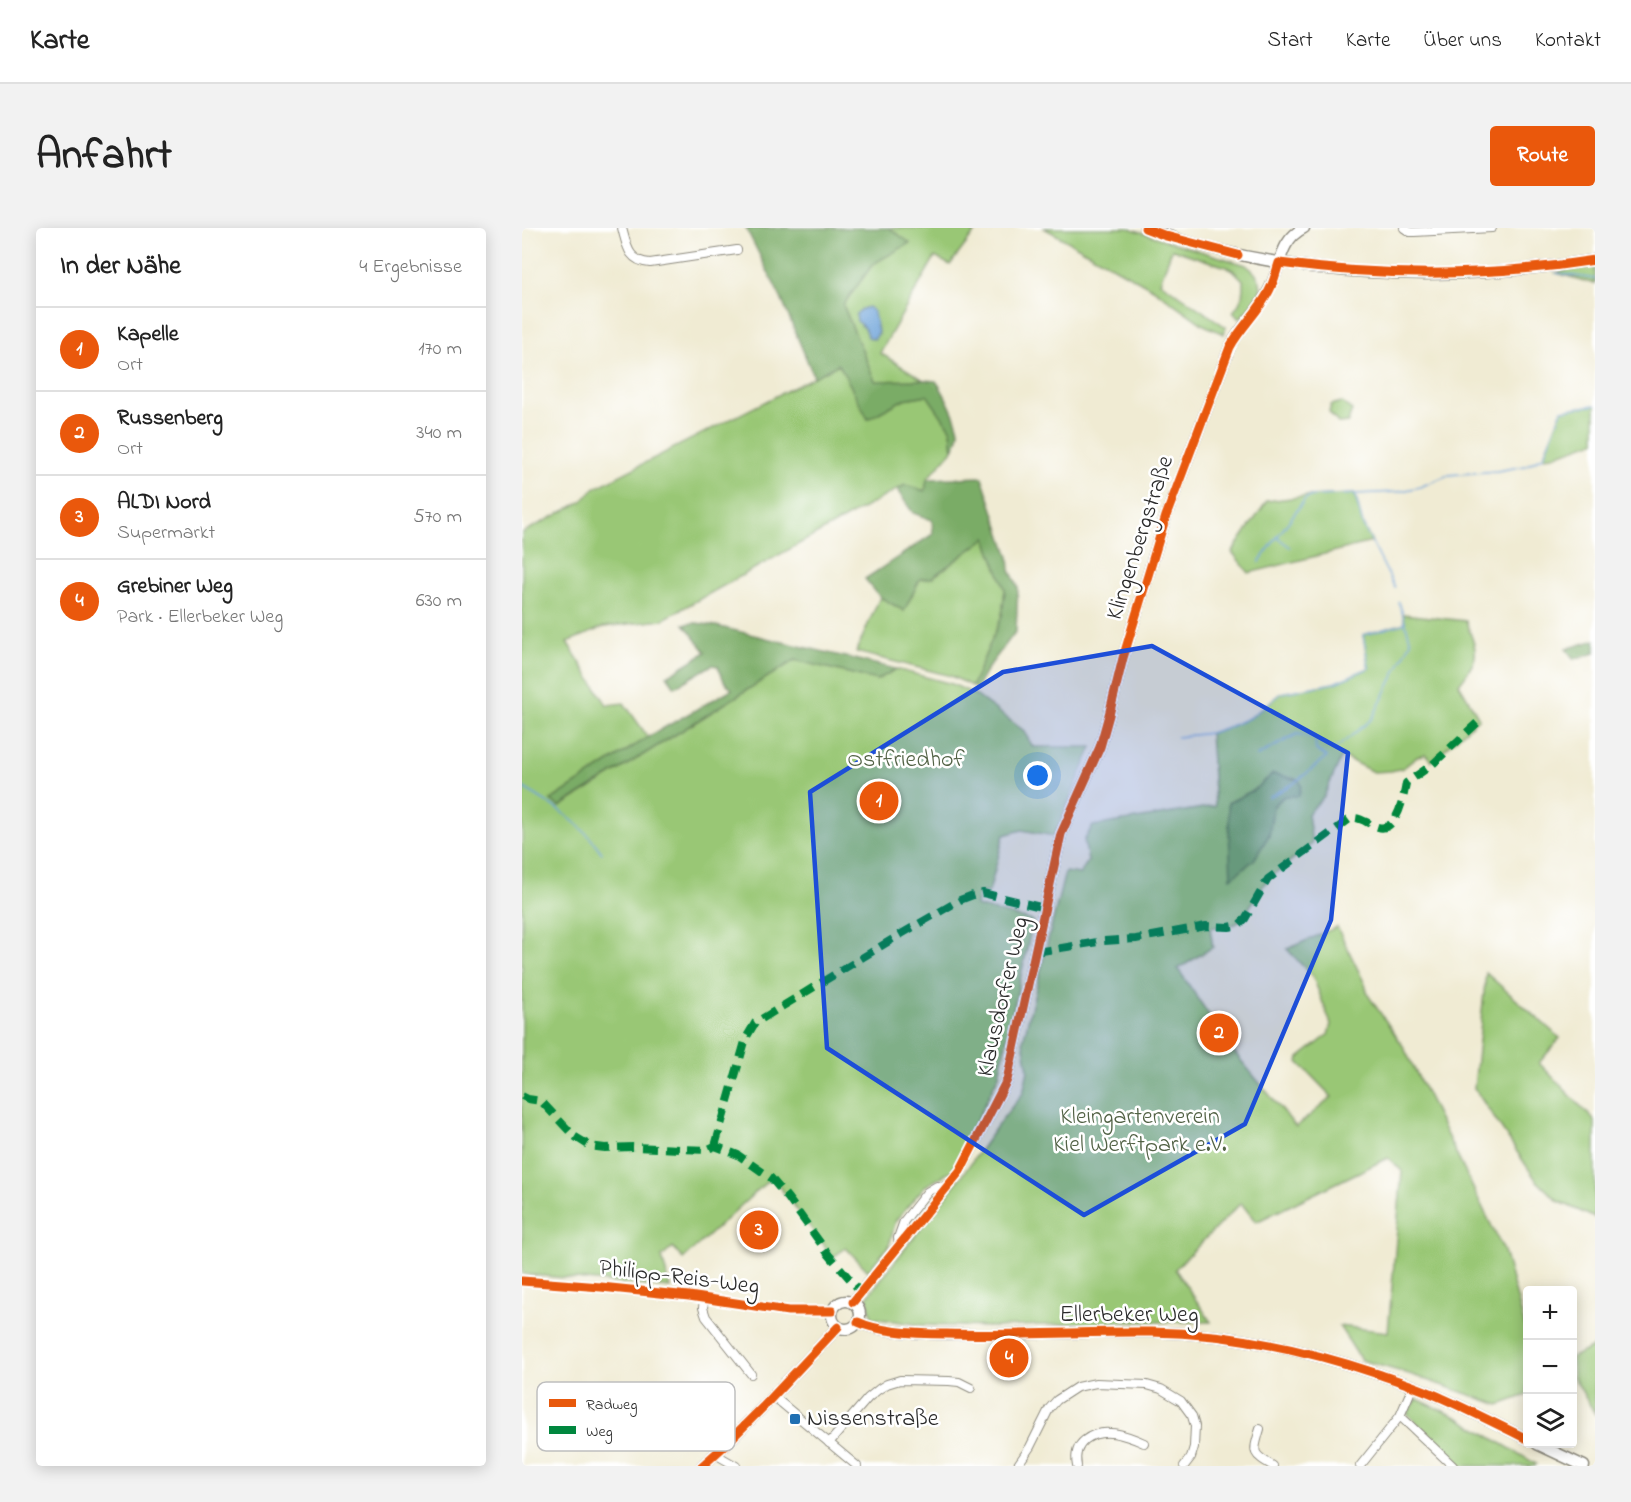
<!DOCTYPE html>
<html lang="de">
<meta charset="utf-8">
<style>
body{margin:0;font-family:"Indie Flower",sans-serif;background:#f2f2f2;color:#222}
.controls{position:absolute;right:18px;bottom:18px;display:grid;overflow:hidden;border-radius:6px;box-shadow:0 3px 15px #0003}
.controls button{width:54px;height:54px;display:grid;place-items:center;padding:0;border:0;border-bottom:2px solid #e0e0e0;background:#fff;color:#222;font:30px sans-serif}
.you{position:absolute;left:516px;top:548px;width:21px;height:21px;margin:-15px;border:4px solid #fff;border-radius:50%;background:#1a73e8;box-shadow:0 0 0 9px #1a73e833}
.badge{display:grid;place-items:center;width:39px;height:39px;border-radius:50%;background:#ea580c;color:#fff;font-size:20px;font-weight:700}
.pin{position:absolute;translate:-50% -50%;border:3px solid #fff;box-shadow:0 2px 6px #0006}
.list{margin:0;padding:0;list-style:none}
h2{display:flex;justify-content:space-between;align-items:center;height:78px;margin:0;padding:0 24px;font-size:26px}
h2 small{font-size:20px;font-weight:400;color:#767676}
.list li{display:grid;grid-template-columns:39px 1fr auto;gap:18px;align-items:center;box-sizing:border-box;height:84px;padding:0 24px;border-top:2px solid #e0e0e0}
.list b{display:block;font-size:22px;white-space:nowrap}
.list p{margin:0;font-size:20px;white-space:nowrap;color:#767676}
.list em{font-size:20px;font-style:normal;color:#767676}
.icon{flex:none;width:33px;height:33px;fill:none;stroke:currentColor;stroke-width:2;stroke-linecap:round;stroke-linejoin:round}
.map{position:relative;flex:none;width:1073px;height:1238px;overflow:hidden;border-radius:6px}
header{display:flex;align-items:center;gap:36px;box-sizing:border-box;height:84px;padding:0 30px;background:#fff;border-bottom:2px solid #e0e0e0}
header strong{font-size:28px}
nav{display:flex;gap:33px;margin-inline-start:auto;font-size:21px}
.intro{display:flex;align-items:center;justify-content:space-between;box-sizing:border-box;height:144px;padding:0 36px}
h1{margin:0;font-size:42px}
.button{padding:15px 27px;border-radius:6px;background:#ea580c;color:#fff;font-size:21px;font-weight:700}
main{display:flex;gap:36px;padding:0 36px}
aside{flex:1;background:#fff;border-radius:6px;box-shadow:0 3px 15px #0003}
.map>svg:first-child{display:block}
.green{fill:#99c775;stroke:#627950;stroke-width:1.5;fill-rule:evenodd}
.forest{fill:#7aac66;stroke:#526c48;stroke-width:1.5}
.water{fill:#6ba1d8;stroke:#4b6682;stroke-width:1.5}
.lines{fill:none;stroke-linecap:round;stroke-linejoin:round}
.stream{stroke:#6ba1d8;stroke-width:1.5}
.street-casing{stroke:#8e8b7f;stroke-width:10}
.secondary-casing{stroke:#8e8b7f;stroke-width:13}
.street{stroke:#fff;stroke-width:8}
.secondary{stroke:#fff;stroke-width:10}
.quiet{stroke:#00873e;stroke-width:8;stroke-dasharray:15 8;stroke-linecap:butt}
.cycleway-casing{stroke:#fff;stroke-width:13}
.cycleway{stroke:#e8590c;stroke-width:9}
.marked{fill:#1d4ed8;fill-opacity:0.2;stroke:#1d4ed8;stroke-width:4.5;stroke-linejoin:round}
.poi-dot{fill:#1f6fb2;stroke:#fff;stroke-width:2}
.labels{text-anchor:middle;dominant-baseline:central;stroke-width:5;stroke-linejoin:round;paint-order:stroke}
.street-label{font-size:24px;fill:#2b2b2b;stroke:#fff}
.park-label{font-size:24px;fill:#526245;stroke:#fff}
.poi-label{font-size:24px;fill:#2b2b2b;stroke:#fff;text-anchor:start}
.key{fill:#fff;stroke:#bfbfbf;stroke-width:1.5}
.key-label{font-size:16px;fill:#2b2b2b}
</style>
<header>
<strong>Karte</strong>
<nav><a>Start</a><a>Karte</a><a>Über uns</a><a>Kontakt</a></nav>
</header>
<div class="intro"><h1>Anfahrt</h1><a class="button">Route</a></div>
<main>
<aside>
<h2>In der Nähe<small>4 Ergebnisse</small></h2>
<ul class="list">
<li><span class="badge">1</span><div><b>Kapelle</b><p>Ort</p></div><em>170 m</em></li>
<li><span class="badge">2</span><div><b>Russenberg</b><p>Ort</p></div><em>340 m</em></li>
<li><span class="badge">3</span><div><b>ALDI Nord</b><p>Supermarkt</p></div><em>570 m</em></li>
<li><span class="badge">4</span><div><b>Grebiner Weg</b><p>Park · Ellerbeker Weg</p></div><em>630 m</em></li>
</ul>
</aside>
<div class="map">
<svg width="1073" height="1238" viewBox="0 0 1073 1238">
<rect width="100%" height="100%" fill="#fff"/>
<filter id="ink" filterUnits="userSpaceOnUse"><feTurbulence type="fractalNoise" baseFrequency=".0167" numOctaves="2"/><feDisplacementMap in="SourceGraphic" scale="12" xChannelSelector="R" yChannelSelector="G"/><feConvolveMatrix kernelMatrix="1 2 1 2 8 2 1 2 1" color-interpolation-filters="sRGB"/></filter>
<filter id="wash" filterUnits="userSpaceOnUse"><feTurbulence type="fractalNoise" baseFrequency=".008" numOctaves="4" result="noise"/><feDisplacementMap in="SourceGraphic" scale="24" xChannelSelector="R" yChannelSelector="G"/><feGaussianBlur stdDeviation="1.35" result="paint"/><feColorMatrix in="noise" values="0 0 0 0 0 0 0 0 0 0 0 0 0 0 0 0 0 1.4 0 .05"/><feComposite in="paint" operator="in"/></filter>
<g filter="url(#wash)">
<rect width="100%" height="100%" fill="#f0ebd3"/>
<g class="green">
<polygon points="367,0 456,0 428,37 413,29 358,125 402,152 353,153 321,77 351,36 387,15"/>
<path d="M522 0H607L652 15 724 37C752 57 735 73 717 91L711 84C721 72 721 67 721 52L710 41 650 21 638 54 704 99 702 106 682 97 631 61Z"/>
<polygon points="1073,36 1073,56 1034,45 1049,40"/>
<polygon points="317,136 346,191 382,171 406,167 429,202 431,222 405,251 404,263 383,257 140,392 82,399 45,414 85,477 102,475 126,509 29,572 38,579 273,432 355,452 374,441 430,456 452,466 501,502 511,519 570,519 532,608 500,602 482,607 467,664 456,665 454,678 511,693 477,847 430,943 403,958 374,992 367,1018 346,1043 324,1020 311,1029 250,949 161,1031 151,1019 140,1029 148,1060 0,1046 0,305 59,274 73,260"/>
<polygon points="819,174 830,182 826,194 816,195 807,184 809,177"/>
<polygon points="1073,177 1073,213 1031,228 1021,229 1040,182"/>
<polygon points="833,266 841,297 850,314 727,345 710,324 745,273 785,268"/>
<polygon points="464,310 483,361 480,388 450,458 429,448 334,424 358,369 382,383 398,351 410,350"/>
<path d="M881 386 944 393C955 425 960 427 937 456L957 490 910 533 903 526 895 529 881 540 869 543 851 544 820 528 802 568 786 586 790 616 745 652 722 688 714 696 688 700 691 719 656 741 712 824 774 899 810 869 776 834 777 830 806 807 809 796 791 749 765 721 815 699 843 756 846 767 881 818 982 1023 1005 1106V1167L977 1177 887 1146 839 1132 817 1098 866 1104 880 943 866 930 734 994 719 975 653 1041 689 1094H599L472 1099 400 1097 350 1090 345 1069 441 946 478 894 501 865 506 842 501 813 543 644 558 646 566 633 562 612 571 598 693 578 688 505 709 498 729 489 759 465 812 455 847 440 841 407 883 395ZM751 546 762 568 751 579 747 607 706 575 732 562Z"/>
<polygon points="964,745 1038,810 1017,835 1073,893 1073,990 1036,973 1014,952 952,860"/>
<polygon points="1073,1118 1073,1186 1051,1148 1050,1129"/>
<polygon points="895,1171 937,1190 1014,1236 1013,1238 938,1238 923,1221 885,1186"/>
</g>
<g class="forest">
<path d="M224 0H367L388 15 351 36 321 77 353 153 402 152 414 153C421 162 436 193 437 203 437 210 433 217 431 222L429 202 405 167 382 171 346 191 317 136 292 149 259 70Z"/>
<polygon points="460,249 487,329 488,342 496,359 494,403 466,440 454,461 450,458 480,388 483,361 464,310 409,350 398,351 382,383 358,369 343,351 411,306 410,292 391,285 375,262 383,257 403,263 405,251"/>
<polygon points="175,395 194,398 374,441 355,452 273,432 37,579 29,572 126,509 210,461 202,453 196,438 190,437 153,459 145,448 184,424 162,396"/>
<polygon points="1073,412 1073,425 1052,431 1044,421"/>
<polygon points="751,546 777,552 779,557 777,568 762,568 751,578 747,607 732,632 709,650 706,575 732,562"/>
</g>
<path class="water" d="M346 79 352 84C352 92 356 97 356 106L352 111 346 109 342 100 335 93 334 86 340 81Z"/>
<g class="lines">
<g class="stream">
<polyline points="1034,45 1073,51"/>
<polyline points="755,309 768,319"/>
<polyline points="737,334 783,271 790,268 833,266"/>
<polyline points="873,360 841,297 833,266 875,264 898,259 926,247 975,243 1003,238 1021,229 1040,182 1073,177"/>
<polyline points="655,509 688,505 709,498 729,489 759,465 812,455 847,440 841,407 884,395"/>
<polyline points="812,522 850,491 889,414 877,374"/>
<polyline points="735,528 775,506 793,510 794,522 805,529 771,556 747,569"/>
<path d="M0 559C31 577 60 595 80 625"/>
</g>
</g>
</g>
<g filter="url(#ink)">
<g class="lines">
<g class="street-casing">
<g id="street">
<path d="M100 0C105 18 106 33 128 35L215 22"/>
<polyline points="882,0 888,4 892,4 970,0"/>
<polyline points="377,1017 376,1010 382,993 405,964 415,958 424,959"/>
<polyline points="0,1053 79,1059 167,1068 266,1083 310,1083"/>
<polyline points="182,1070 181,1080 184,1089 229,1146"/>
<polyline points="251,1168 335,1238"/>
<polyline points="878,1188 931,1238"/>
<path d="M738 1201C731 1225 729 1225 751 1238"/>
<polyline points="307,1215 346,1170 357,1161 365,1156 378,1152 427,1153 437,1154 449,1160"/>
<polyline points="193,1226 214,1238"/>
<polyline points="495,1238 508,1219 527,1181 535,1172 555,1159 574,1155 625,1157 639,1161 659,1173 670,1188 673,1198 672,1219 669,1229 662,1238"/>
<path d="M555 1238C553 1228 554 1219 563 1212 580 1198 604 1207 622 1215"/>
<polyline points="838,1238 878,1188 891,1158"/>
</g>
</g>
<g class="secondary-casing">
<g id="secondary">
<path d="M623 0C765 51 924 56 1073 32"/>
<circle cx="324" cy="1087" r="14"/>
<path d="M331 1074 438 943 485 852 539 606 578 519 587 487 601 430 644 288 708 119C719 98 738 82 748 60 759 39 757 12 782 0"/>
<path d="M336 1094C359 1105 399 1106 425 1106 493 1108 561 1103 629 1104 707 1105 782 1121 856 1146 877 1153 899 1160 920 1170 949 1183 977 1197 1005 1211"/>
<polyline points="1015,1216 1062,1238"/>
<polyline points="180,1238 200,1220 241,1179 316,1099"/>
</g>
</g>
<use href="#street" class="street"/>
<use href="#secondary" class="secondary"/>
<g class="quiet">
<path d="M514 724 582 713 614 711 684 698 707 699 717 697 723 691 746 651 829 590C840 589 845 596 856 599 875 605 882 568 884 555L911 536 955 495"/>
<polyline points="0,868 6,871 19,873 52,908 68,918 83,920 111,919 184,922 193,918 216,927 249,950 266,970 307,1027 339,1064"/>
<polyline points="193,918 224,810 233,795 374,709 438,672 451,667 461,665 523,680"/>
</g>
<g class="cycleway-casing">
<g id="cycleway">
<polyline points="623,0 644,8 716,27"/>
<polyline points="0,1053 79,1059 167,1068 266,1083 310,1083"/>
<path d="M331 1074 438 943 485 852 539 606 578 519 587 487 601 430 644 288 708 119C719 99 737 83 747 63 752 54 754 44 757 35 862 49 968 49 1073 32"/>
<path d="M336 1094C359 1105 399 1106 425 1106 493 1108 561 1103 629 1104 707 1105 782 1121 856 1146 877 1153 899 1160 920 1170 949 1183 977 1197 1005 1211"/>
<polyline points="180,1238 200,1220 241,1179 316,1099"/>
</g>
</g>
<use href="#cycleway" class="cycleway"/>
</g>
</g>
<path class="marked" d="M630 418 826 525 809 692 723 896 562 987 305 820 288 564 481 444Z"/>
<rect class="poi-dot" x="267" y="1185" width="12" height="12" rx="3"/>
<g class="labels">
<g class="street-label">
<text transform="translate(619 310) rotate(-72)">Klingenbergstraße</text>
<text transform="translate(482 769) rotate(-77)">Klausdorfer Weg</text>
<text transform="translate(157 1050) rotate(7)">Philipp-Reis-Weg</text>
<text x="607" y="1087">Ellerbeker Weg</text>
</g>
<g class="park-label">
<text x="384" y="532">Ostfriedhof</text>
<text x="618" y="889">Kleingartenverein<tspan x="618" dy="28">Kiel Werftpark e.V.</tspan></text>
</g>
<g class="poi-label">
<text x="285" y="1191">Nissenstraße</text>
</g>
</g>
<rect x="15" y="1154" width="198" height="69" rx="9" class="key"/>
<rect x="27" y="1171" width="27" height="8" fill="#e8590c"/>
<rect x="27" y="1198" width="27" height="8" fill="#00873e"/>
<g class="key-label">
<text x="64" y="1181">Radweg</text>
<text x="64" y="1208">Weg</text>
</g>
</svg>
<div class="controls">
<button>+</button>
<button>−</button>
<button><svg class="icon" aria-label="layers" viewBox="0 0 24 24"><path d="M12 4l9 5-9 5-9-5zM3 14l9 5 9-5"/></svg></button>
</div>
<div class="you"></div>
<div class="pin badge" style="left:357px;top:573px">1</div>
<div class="pin badge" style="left:697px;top:805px">2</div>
<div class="pin badge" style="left:237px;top:1002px">3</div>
<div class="pin badge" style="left:487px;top:1130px">4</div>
</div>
</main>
